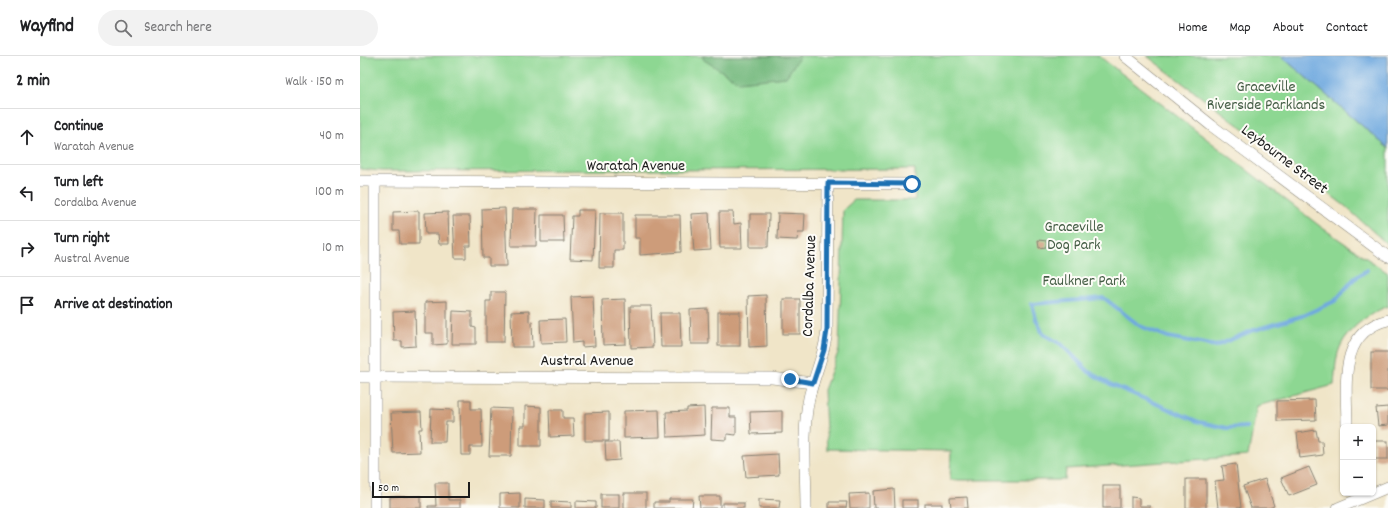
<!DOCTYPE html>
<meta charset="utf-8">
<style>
body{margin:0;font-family:Dekko,sans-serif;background:#f2f2f2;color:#202124}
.controls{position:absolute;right:12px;bottom:12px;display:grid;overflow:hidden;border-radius:6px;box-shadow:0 1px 3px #0004}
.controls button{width:36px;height:36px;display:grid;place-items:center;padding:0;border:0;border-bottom:1px solid #e0e0e0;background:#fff;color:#202124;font:20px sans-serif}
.scale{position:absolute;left:12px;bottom:10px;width:98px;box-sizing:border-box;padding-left:4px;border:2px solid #1c1c1c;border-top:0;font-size:11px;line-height:14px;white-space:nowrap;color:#1c1c1c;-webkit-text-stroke:3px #fdfcf7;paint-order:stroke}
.stop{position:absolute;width:12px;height:12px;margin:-9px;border:3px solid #1f6fb2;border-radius:50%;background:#fff}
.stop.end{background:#1f6fb2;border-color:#fff;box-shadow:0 1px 4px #0008}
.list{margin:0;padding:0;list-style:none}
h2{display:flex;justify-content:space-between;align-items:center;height:52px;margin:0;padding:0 16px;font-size:17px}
h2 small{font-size:13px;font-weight:400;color:#757577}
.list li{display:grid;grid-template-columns:26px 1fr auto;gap:12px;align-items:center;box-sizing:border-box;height:56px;padding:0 16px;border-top:1px solid #e0e0e0}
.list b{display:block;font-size:15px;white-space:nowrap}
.list p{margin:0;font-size:13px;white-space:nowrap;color:#757577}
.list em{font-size:13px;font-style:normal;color:#757577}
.icon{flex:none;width:22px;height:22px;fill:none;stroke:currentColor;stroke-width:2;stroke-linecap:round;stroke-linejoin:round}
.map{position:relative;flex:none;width:1028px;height:452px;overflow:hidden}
header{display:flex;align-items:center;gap:24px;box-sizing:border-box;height:56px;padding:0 20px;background:#fff;border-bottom:1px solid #e0e0e0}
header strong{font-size:19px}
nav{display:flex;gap:22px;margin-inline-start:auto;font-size:14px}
.search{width:280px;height:36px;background:#f2f2f2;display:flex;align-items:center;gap:10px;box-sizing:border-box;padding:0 14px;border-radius:22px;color:#757577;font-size:15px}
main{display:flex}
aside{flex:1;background:#fff}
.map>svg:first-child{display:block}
.green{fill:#8dd792;stroke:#547a57}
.forest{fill:#72b87c;stroke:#476a4c}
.water{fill:#6fa9df;stroke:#46627e}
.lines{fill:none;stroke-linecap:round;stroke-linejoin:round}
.stream{stroke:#6fa9df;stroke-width:4}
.building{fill:#cd9c7a}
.street-casing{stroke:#868072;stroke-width:12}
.street{stroke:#fff;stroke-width:11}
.route{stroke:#1f6fb2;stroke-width:5}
.labels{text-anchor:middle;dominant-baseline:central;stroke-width:4;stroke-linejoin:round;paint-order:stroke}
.park-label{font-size:16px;fill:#445d45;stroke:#fdfcf7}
.street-label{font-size:16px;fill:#1c1c1c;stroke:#fdfcf7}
</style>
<header>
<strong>Wayfind</strong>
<div class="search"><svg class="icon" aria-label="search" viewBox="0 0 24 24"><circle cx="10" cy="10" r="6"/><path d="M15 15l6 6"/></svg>Search here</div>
<nav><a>Home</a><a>Map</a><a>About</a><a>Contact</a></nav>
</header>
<main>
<aside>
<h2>2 min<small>Walk · 150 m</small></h2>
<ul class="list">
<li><svg class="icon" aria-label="ahead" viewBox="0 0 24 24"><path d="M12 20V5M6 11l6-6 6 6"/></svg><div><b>Continue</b><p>Waratah Avenue</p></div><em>40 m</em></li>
<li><svg class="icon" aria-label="left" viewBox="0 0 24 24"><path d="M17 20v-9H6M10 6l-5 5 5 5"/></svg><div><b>Turn left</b><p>Cordalba Avenue</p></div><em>100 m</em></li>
<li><svg class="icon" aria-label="right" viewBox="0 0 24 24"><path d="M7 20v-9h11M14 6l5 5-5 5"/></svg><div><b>Turn right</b><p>Austral Avenue</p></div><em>10 m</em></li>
<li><svg class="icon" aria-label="arrive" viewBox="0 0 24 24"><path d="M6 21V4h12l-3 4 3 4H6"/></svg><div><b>Arrive at destination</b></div></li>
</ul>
</aside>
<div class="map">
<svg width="1028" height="452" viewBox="0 0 1028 452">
<rect width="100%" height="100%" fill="#fdfcf7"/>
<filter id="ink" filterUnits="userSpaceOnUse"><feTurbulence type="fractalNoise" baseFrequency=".025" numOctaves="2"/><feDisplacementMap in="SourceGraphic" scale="8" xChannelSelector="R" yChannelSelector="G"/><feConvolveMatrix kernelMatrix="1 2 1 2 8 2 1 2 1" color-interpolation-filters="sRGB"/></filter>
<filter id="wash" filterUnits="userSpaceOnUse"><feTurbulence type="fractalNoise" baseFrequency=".012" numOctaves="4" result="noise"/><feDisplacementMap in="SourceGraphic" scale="16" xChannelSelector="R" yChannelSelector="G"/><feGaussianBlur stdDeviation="0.9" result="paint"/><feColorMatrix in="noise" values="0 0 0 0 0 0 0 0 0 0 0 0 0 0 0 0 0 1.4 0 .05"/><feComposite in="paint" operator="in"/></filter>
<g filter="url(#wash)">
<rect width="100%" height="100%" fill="#f0e5c8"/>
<g class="green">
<path d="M0 0H739L961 171 1028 217V250C1006 259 982 276 977 301 975 310 975 320 974 329L897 350 888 400 706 413 705 424H590L591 395 467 393 464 334 479 294 483 154 494 144H555V113L21 115 0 113Z"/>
<polygon points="787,0 921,0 1028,92 1028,189 985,150"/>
</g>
<polygon class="forest" points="342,0 440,0 426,21 379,26 344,4"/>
<polygon class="water" points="921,0 1028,0 1028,92"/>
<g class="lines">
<polyline class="stream" points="887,371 867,372 839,366 752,329 729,316 701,288 683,278 676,263 672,248 744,242 780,270 808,281 856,290 891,275 942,260 975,245 994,223 1007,214"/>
</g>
<g id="blocks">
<g class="building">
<polygon points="145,152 147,210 129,210 129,202 123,202 122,153"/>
<polygon points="152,153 177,153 176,190 151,190"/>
<polygon points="218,154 235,154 233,204 210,203 212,160 218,160"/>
<polygon points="59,155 59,188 40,188 39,175 33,175 33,156"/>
<polygon points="88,156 89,188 79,188 78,178 66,178 65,157"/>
<polygon points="359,156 373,156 374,168 381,167 382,192 360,192"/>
<polygon points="240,157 263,157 263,194 254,194 254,212 239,212"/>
<polygon points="349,157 351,194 334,195 331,158"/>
<polygon points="418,157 445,158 444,176 438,176 437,184 417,183"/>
<polygon points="390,158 409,158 408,191 390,191"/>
<polygon points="181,159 203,159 204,186 181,186"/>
<polygon points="275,159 320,159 321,196 280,199 280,182 275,182"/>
<polygon points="93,160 110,160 111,190 106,190 106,202 95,202"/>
<polygon points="678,184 687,185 686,191 679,192"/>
<polygon points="131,236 145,236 144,286 126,286 126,245 131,245"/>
<polygon points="406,239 407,290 389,291 388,240"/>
<polygon points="233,240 235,290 222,291 222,286 213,287 211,241"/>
<polygon points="265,243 266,288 243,289 242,244"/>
<rect x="423" y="243" width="17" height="35"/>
<polygon points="87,245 87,288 73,289 73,277 65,277 65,246"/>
<polygon points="270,250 291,250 293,291 271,292"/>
<polygon points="348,253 349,288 331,288 330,254"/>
<polygon points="55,255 56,290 42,291 42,285 34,285 33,256"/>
<polygon points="93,255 112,256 112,271 116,272 116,288 92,288"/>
<polygon points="169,255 169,266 172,265 173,291 152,291 151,256"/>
<rect x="358" y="256" width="22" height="34"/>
<polygon points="300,257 320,257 321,291 301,291"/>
<polygon points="205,263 206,286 181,287 180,264"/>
<rect x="1011" y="296" width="17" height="38"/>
<polygon points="100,344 111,344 111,353 121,353 122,391 110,391 110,399 101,399"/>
<polygon points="955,344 956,364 917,365 917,345"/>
<polygon points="165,350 181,351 181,390 160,390 160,370 165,370"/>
<polygon points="344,351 345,379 307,381 306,356 327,355 327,352"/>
<polygon points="1028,351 1028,369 1018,370 1016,352"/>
<polygon points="131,352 152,353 151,400 129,400"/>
<polygon points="352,352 370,352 370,361 376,361 376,379 367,378 367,384 351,383"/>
<polygon points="71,353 93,354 93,366 86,366 85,386 70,386"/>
<polygon points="189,354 203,354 203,362 213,362 214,380 190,381"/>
<polygon points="299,354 300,381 264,382 264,355"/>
<polygon points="422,355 422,377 391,378 390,356"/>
<polygon points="61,356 62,373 59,373 60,396 33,397 31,357"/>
<polygon points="249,356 249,385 225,385 225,357"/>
<polygon points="956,374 958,385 962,385 963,399 940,402 937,377"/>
<rect x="1014" y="385" width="14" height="18"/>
<polygon points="245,386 259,386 260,404 246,405"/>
<polygon points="418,398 419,419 386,421 384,400"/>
<polygon points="876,408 881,452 858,452 855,425 864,424 862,410"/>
<polygon points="949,411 957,429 929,440 921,422"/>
<rect x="826" y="423" width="20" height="29"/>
<polygon points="905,423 914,450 909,452 891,452 883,430"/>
<polygon points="75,427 88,427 88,444 100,444 100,452 68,452 68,450 76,450"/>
<rect x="743" y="430" width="17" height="22"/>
<polygon points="534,433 535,452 514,452 513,435"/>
<polygon points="160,437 160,452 140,452 140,438"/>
<rect x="264" y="437" width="22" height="15"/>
<polygon points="509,437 509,452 490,452 489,438"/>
<rect x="241" y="438" width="18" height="14"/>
<polygon points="61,440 61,452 30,452 30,441"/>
<polygon points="339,440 360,440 360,452 340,452"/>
<polygon points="607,441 608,452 591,452 590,442"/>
<polygon points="771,441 779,442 779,450 790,450 790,452 771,452"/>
<polygon points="165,443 185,444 185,452 165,452"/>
<polygon points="309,443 333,443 332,452 294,452 294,446 309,446"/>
<polygon points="399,443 420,444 419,452 399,452"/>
<rect x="542" y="444" width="16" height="8"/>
<polygon points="191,445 211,446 211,452 191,452"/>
<polygon points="216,445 236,446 236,452 216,452"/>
<polygon points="469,446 487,446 486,452 469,452"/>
<rect x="363" y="447" width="21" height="5"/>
<rect x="565" y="448" width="17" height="4"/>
</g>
</g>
</g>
<g filter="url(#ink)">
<use href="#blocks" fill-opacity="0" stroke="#868072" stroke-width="1"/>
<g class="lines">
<g class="street-casing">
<g id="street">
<polyline points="765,0 852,70 1028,201"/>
<polyline points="0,125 552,128"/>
<polyline points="0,321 412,322 453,327"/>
<path d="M987 371C987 331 977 276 1028 264"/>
<polyline points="15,452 15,125"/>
<path d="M446 452C446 418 442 374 449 342 454 319 465 298 467 274L468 127"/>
<polyline points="978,452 1028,431"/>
</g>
</g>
<use href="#street" class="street"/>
</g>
</g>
<g class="lines" filter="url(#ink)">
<polyline class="route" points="430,323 453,327 464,294 467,274 468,127 552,128"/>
</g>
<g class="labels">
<g class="park-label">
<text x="906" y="31">Graceville<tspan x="906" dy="18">Riverside Parklands</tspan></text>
<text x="714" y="171">Graceville<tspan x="714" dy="18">Dog Park</tspan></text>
<text x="724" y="225">Faulkner Park</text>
</g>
<g class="street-label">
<text transform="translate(924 104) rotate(37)">Leybourne Street</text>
<text x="276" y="110">Waratah Avenue</text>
<text transform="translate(450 230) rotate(-88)">Cordalba Avenue</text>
<text x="227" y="305">Austral Avenue</text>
</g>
</g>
</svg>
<div class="controls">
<button>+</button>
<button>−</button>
</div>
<div class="scale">50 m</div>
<div class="stop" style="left:552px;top:128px"></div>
<div class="stop end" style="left:430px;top:323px"></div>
</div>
</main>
